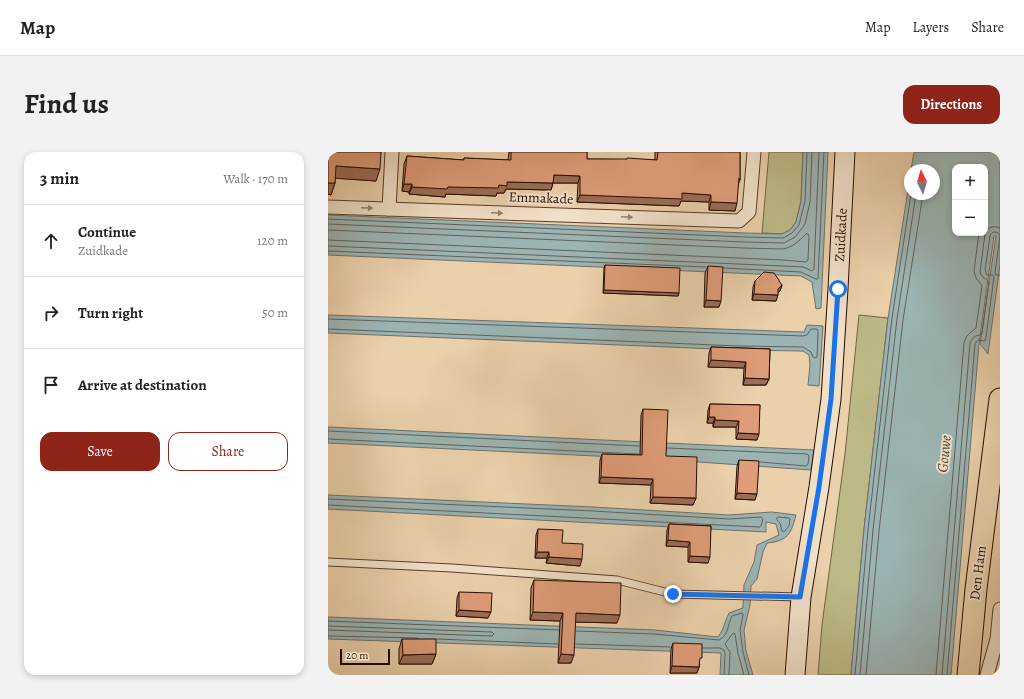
<!DOCTYPE html>
<meta charset="utf-8">
<style>
body{margin:0;font-family:Alegreya,serif;background:#f2f2f2;color:#222}
.controls{position:absolute;right:12px;top:12px;display:grid;overflow:hidden;border-radius:8px;box-shadow:0 2px 6px #0003}
.controls button{width:36px;height:36px;display:grid;place-items:center;padding:0;border:0;border-bottom:1px solid #e0e0e0;background:#fff;color:#222;font:20px sans-serif}
.compass{position:absolute;left:576px;top:12px;width:36px;height:36px;border-radius:50%;background:#fff;box-shadow:0 2px 6px #0003;rotate:355deg}
.scale{position:absolute;left:12px;bottom:10px;width:50px;box-sizing:border-box;padding-left:4px;border:2px solid #290c00;border-top:0;font-size:11px;line-height:14px;white-space:nowrap;color:#290c00;-webkit-text-stroke:3px #f1e0c8;paint-order:stroke}
.stop{position:absolute;width:12px;height:12px;margin:-9px;border:3px solid #1a73e8;border-radius:50%;background:#fff}
.stop.end{background:#1a73e8;border-color:#fff;box-shadow:0 1px 4px #0008}
.list{margin:0;padding:0;list-style:none}
h2{display:flex;justify-content:space-between;align-items:center;height:52px;margin:0;padding:0 16px;font-size:17px}
h2 small{font-size:13px;font-weight:400;color:#767676}
.list li{display:grid;grid-template-columns:26px 1fr auto;gap:12px;align-items:center;box-sizing:border-box;height:72px;padding:0 16px;border-top:1px solid #e0e0e0}
.list b{display:block;font-size:15px;white-space:nowrap}
.list p{margin:0;font-size:13px;white-space:nowrap;color:#767676}
.list em{font-size:13px;font-style:normal;color:#767676}
.actions{display:flex;gap:8px;padding:12px 16px}
.actions a{flex:1;padding:9px 0;border:1px solid #8f2418;border-radius:12px;text-align:center;font-size:14px;color:#8f2418}
.actions .main{background:#8f2418;color:#fff}
.icon{flex:none;width:22px;height:22px;fill:none;stroke:currentColor;stroke-width:2;stroke-linecap:round;stroke-linejoin:round}
.map{position:relative;flex:none;width:672px;height:523px;overflow:hidden;border-radius:12px}
header{display:flex;align-items:center;gap:24px;box-sizing:border-box;height:56px;padding:0 20px;background:#fff;border-bottom:1px solid #e0e0e0}
header strong{font-size:19px}
nav{display:flex;gap:22px;margin-inline-start:auto;font-size:14px}
.intro{display:flex;align-items:center;justify-content:space-between;box-sizing:border-box;height:96px;padding:0 24px}
h1{margin:0;font-size:28px}
.button{padding:10px 18px;border-radius:12px;background:#8f2418;color:#fff;font-size:14px;font-weight:700}
main{display:flex;gap:24px;padding:0 24px}
aside{flex:1;background:#fff;border-radius:12px;box-shadow:0 2px 6px #0003}
.map>svg:first-child{display:block}
.green{fill:#bcb986;stroke:#726243}
.water{fill:#9bb4b3;stroke:#6d716b;fill-rule:evenodd}
.lines{fill:none;stroke-linecap:round;stroke-linejoin:round}
.shore{stroke:#62605a;stroke-width:1}
.lane-casing{stroke:#593d2b;stroke-width:9}
.street-casing{stroke:#593d2b;stroke-width:15}
.secondary-casing{stroke:#290c00;stroke-width:21}
.primary-casing{stroke:#290c00;stroke-width:23}
.lane{stroke:#f1e0c8;stroke-width:7}
.street{stroke:#f1e0c8;stroke-width:13}
.secondary{stroke:#f1e0c8;stroke-width:19}
.primary{stroke:#ead0ab;stroke-width:21}
.wall{fill:#bf8668;stroke:#290c00}
.shaded-wall{fill:#9b6d55;stroke:#290c00}
.building{fill:#de9c79;stroke:#290c00}
.oneway{fill:#97816e}
.route{stroke:#1a73e8;stroke-width:5}
.labels{text-anchor:middle;dominant-baseline:central;stroke-width:4;stroke-linejoin:round;paint-order:stroke}
.street-label{font-size:14px;fill:#290c00;stroke:#f1e0c8}
.water-label{font-size:15px;font-style:italic;fill:#51473f;stroke:#f1e0c8}
</style>
<header>
<strong>Map</strong>
<nav><a>Map</a><a>Layers</a><a>Share</a></nav>
</header>
<div class="intro"><h1>Find us</h1><a class="button">Directions</a></div>
<main>
<aside>
<h2>3 min<small>Walk · 170 m</small></h2>
<ul class="list">
<li><svg class="icon" aria-label="ahead" viewBox="0 0 24 24"><path d="M12 20V5M6 11l6-6 6 6"/></svg><div><b>Continue</b><p>Zuidkade</p></div><em>120 m</em></li>
<li><svg class="icon" aria-label="right" viewBox="0 0 24 24"><path d="M7 20v-9h11M14 6l5 5-5 5"/></svg><div><b>Turn right</b></div><em>50 m</em></li>
<li><svg class="icon" aria-label="arrive" viewBox="0 0 24 24"><path d="M6 21V4h12l-3 4 3 4H6"/></svg><div><b>Arrive at destination</b></div></li>
</ul>
<div class="actions"><a class="main">Save</a><a>Share</a></div>
</aside>
<div class="map">
<svg width="672" height="523" viewBox="0 0 672 523">
<rect width="100%" height="100%" fill="#ead0ab"/>
<filter id="stains"><feTurbulence type="fractalNoise" baseFrequency=".005" numOctaves="4"/><feColorMatrix values="0 0 0 0 .2 0 0 0 0 .09 0 0 0 0 .02 0 0 0 .5 -.17"/></filter>
<radialGradient id="worn" r=".72"><stop offset=".6" stop-color="#630" stop-opacity="0"/><stop offset="1" stop-color="#630" stop-opacity=".3"/></radialGradient>
<g class="green">
<polygon points="441,0 475,0 473,49 468,70 462,78 454,82 434,81"/>
<polygon points="531,163 560,166 536,377 523,523 490,523 494,473 517,302"/>
</g>
<g class="water">
<polygon points="475,0 500,0 493,156 488,157 484,130 473,124 0,103 0,63 417,81 454,82 462,78 468,70 473,49"/>
<path d="M586 0H672V113L660 202 652 192 668 84H666L651 192 623 523H523L536 377 560 166 582 25V42H606V18H583ZM627 15H657V81H627Z"/>
<polygon points="0,163 476,180 479,173 495,174 491,234 480,233 482,213 481,203 475,199 410,198 316,194 0,181"/>
<polygon points="0,275 486,298 483,318 329,307 0,291"/>
<path d="M0 343 265 355 401 363 444 360 468 363C463 382 460 389 439 391L435 400 429 427 423 434 422 453 416 478 418 499 425 523H392L393 501 0 487V465L327 478 390 485C397 475 396 471 401 461L415 456 416 433 426 410 429 393 451 383 448 372 438 370V380L0 357Z"/>
</g>
<g class="lines">
<g class="shore">
<polyline points="0,67 416,85 455,86 464,81 471,73 477,49 479,0"/>
<polyline points="0,72 416,90 456,91 467,85 475,75 477,72 482,50 484,0"/>
<path d="M0 78 416 96 454 97C464 96 471 89 478 82H480L481 84 480 108 478 110 455 108 0 88"/>
<polyline points="0,94 455,114 475,115 484,119 486,117 491,0"/>
<polyline points="0,99 378,115"/>
<polyline points="396,116 473,120 488,127 490,127 496,0"/>
<polyline points="0,167 475,184 479,183 483,177 489,177 490,179 489,205 487,206 485,205 483,200 475,195 410,194 316,190 0,177"/>
<polyline points="0,279 311,294"/>
<polyline points="0,287 310,302"/>
<polyline points="339,296 479,302 481,304 480,312 478,314 432,310"/>
<polyline points="0,347 265,359 401,367 433,365 435,367 433,374 431,375 0,353"/>
<polygon points="451,365 461,366 462,367 461,374 456,380 454,379 452,371 449,368 449,366"/>
<polyline points="0,469 231,478"/>
<polyline points="0,474 164,480 166,482 164,484 0,478"/>
<path d="M248 479 326 482 391 488C401 483 399 474 404 464L414 461 415 463 412 478 415 500 421 523"/>
<polyline points="0,484 90,486"/>
<polyline points="109,487 230,492"/>
<polyline points="248,492 342,495"/>
<polyline points="375,496 392,496 396,498 397,501 396,523"/>
<polyline points="401,523 402,500 400,497 397,492 405,481 407,482 410,501 416,523"/>
<polyline points="527,523 540,378 564,166 583,42"/>
<polyline points="532,523 545,378 569,167 588,42"/>
<polyline points="538,523 551,379 575,168 595,42"/>
<path d="M608 523 636 191C638 183 642 181 648 176L654 134 648 126 646 119 651 81"/>
<path d="M614 523 642 191C644 186 647 183 653 183L654 181 661 130C658 126 654 127 652 120L657 82C660 75 665 73 672 76"/>
<path d="M619 523 647 192 648 190 650 188 657 189 658 185 666 125 665 123H659L657 118 662 84C663 80 666 79 670 81L672 84 667 121 668 123H672"/>
</g>
<g class="lane-casing">
<polyline id="lane" points="0,410 124,416 289,428 345,442 472,445"/>
</g>
<g class="street-casing">
<g id="street">
<polyline points="0,55 411,69 421,60 426,0"/>
<polyline points="61,57 64,0"/>
<polyline points="659,523 669,487 672,457"/>
</g>
</g>
<g class="secondary-casing">
<polyline id="secondary" points="467,523 473,445 491,335 503,247 510,137 517,0"/>
</g>
<g class="primary-casing">
<polyline id="primary" points="640,523 648,437 672,247"/>
</g>
<use href="#lane" class="lane"/>
<use href="#street" class="street"/>
<use href="#secondary" class="secondary"/>
<use href="#primary" class="primary"/>
</g>
<g class="wall">
<polygon points="0,0 53,0 48,29 7,26 7,31 3,43 0,42"/>
<polygon points="181,0 259,0 259,7 327,8 327,0 412,0 412,28 410,33 407,59 381,58 381,50 353,49 351,54 249,50 250,31 225,31 223,38 178,37 176,41 169,41 168,44 118,42 117,45 81,42 81,40 74,39 76,12 79,4 135,8 136,6 180,8"/>
<polygon points="277,113 351,141 350,144 275,141 276,116"/>
<polygon points="380,114 391,155 376,155 377,121"/>
<polygon points="427,129 454,133 452,139 450,141 448,149 424,148 425,135"/>
<polygon points="383,195 442,197 441,227 438,233 415,233 416,216 380,215 381,201"/>
<polygon points="382,252 432,253 429,288 408,287 408,275 385,275 385,271 379,271 380,258"/>
<polygon points="315,257 338,304 368,346 365,353 322,351 323,333 271,331 272,308 274,302 312,303 313,263"/>
<polygon points="411,308 427,348 407,347 409,314"/>
<polygon points="341,372 383,374 380,411 360,410 360,395 338,394 339,378"/>
<polygon points="210,377 234,391 252,414 218,411 219,406 207,406 208,383"/>
<polygon points="206,428 289,471 247,470 243,511 230,511 232,469 202,468 203,436"/>
<polygon points="131,440 160,466 128,464 129,446"/>
<polygon points="74,487 108,502 104,512 71,512 71,497"/>
<polygon points="345,491 372,512 369,521 342,521 343,497"/>
</g>
<g class="shaded-wall">
<polygon points="8,14 52,17 48,29 3,26"/>
<polygon points="226,23 252,24 250,31 223,31"/>
<polygon points="179,30 225,31 223,38 178,37 176,41 169,41 168,44 118,42 117,45 81,42 84,35 171,33"/>
<polygon points="0,31 7,31 3,43 0,42"/>
<polygon points="76,32 84,32 81,40 74,39"/>
<polygon points="354,41 383,43 381,50 353,49 351,54 249,50 252,43"/>
<polygon points="383,50 409,51 407,59 381,58"/>
<polygon points="454,133 452,139 448,143 450,137"/>
<polygon points="276,138 351,141 350,144 275,141"/>
<polygon points="426,142 450,143 448,149 424,148"/>
<polygon points="378,148 393,149 391,155 376,155"/>
<polygon points="383,208 418,210 416,216 380,215"/>
<polygon points="417,226 441,227 438,233 415,233"/>
<polygon points="381,265 387,265 385,271 379,271"/>
<polygon points="387,268 411,269 408,275 385,275"/>
<polygon points="410,281 431,282 429,288 408,287"/>
<polygon points="273,325 325,327 323,333 271,331"/>
<polygon points="409,341 429,342 427,348 407,347"/>
<polygon points="325,345 368,346 365,353 322,351"/>
<polygon points="340,388 362,390 360,395 338,394"/>
<polygon points="209,400 221,400 219,406 207,406"/>
<polygon points="362,404 382,405 380,411 360,410"/>
<polygon points="221,405 254,407 252,414 218,411"/>
<polygon points="131,458 163,460 160,466 128,464"/>
<polygon points="205,460 235,461 232,469 202,468"/>
<polygon points="248,461 292,463 289,471 245,470"/>
<polygon points="108,502 104,512 71,512 75,503"/>
<polygon points="233,502 246,503 243,511 230,511"/>
<polygon points="344,514 371,515 369,521 342,521"/>
</g>
<g class="building">
<polygon points="2,0 53,0 52,17 8,14 7,31 0,31 0,5 2,5"/>
<polygon points="183,0 259,0 259,7 299,7 299,6 329,8 330,0 412,0 412,28 411,26 409,51 383,50 383,43 354,41 354,47 252,43 252,24 226,23 225,31 179,30 179,34 171,33 170,36 120,35 119,37 84,35 84,32 76,32 79,4 136,8 136,6 183,8"/>
<polygon points="277,113 352,116 351,141 276,138"/>
<polygon points="380,114 395,115 393,149 378,148"/>
<polygon points="436,120 446,121 451,128 451,129 454,133 450,137 450,143 426,142 427,129"/>
<polygon points="383,195 442,197 441,227 417,226 418,210 383,208"/>
<polygon points="382,252 432,253 431,282 410,281 411,269 387,268 387,265 381,265"/>
<polygon points="315,257 340,258 338,304 369,305 368,346 325,345 325,327 273,325 274,302 314,303"/>
<polygon points="411,308 431,309 429,342 409,341"/>
<polygon points="341,372 383,374 382,405 362,404 362,390 340,388"/>
<polygon points="210,377 235,378 234,391 255,392 254,407 221,405 221,400 209,400"/>
<polygon points="206,428 293,431 292,463 248,461 246,503 233,502 235,461 205,460"/>
<polygon points="131,440 164,441 163,460 131,458"/>
<polygon points="74,487 108,487 108,502 75,503"/>
<polygon points="345,491 374,492 374,506 372,506 371,515 344,514"/>
</g>
<defs><path id="oneway-solid" d="M-6-.8H1V-3.2L6.5 0L1 3.2V.8H-6Z"/></defs>
<g class="oneway">
<use href="#oneway-solid" transform="translate(39 56) rotate(2)"/>
<use href="#oneway-solid" transform="translate(169 61) rotate(2)"/>
<use href="#oneway-solid" transform="translate(299 65) rotate(2)"/>
</g>
<g class="lines">
<polyline class="route" points="345,442 472,445 491,335 503,247 510,137"/>
</g>
<g class="labels">
<g class="street-label">
<text transform="translate(213 46) rotate(2)">Emmakade</text>
<text transform="translate(513 83) rotate(-87)">Zuidkade</text>
<text transform="translate(650 421) rotate(-83)">Den Ham</text>
</g>
<g class="water-label">
<text transform="translate(616 302) rotate(-84)">Gouwe</text>
</g>
</g>
<rect width="100%" height="100%" filter="url(#stains)"/>
<rect width="100%" height="100%" fill="url(#worn)"/>
</svg>
<div class="controls">
<button>+</button>
<button>−</button>
</div>
<svg class="compass" viewBox="-18 -18 36 36"><path d="M0-13l5 13h-10z" fill="#e53935"/><path d="M0 13l5-13h-10z" fill="#767676"/></svg>
<div class="scale">20 m</div>
<div class="stop" style="left:510px;top:137px"></div>
<div class="stop end" style="left:345px;top:442px"></div>
</div>
</main>
